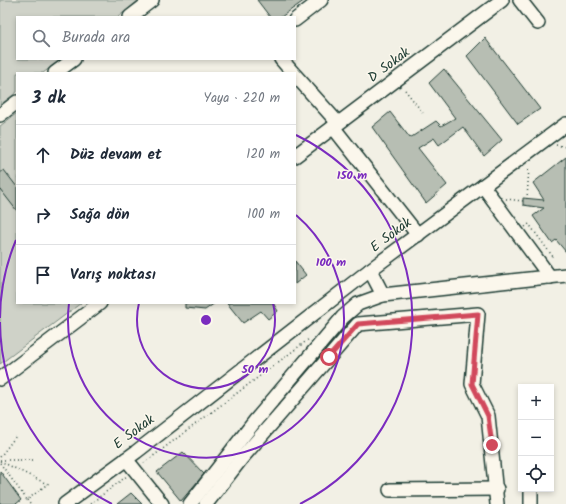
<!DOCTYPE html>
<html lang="tr">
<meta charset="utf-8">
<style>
body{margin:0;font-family:Kalam,sans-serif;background:#f2f2f3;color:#1f2937}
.controls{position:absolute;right:12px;bottom:12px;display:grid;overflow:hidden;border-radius:0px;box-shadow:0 2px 6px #0003}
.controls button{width:36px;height:36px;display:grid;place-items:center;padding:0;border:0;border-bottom:1px solid #e0e1e3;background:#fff;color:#1f2937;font:20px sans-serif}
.stop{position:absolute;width:12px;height:12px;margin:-9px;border:3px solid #d1495b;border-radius:50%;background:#fff}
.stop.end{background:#d1495b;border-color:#fff;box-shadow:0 1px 4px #0008}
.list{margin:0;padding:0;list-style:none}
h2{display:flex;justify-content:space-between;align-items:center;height:52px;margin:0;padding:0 16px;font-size:17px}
h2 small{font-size:13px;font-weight:400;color:#747a83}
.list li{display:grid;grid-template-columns:26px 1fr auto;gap:12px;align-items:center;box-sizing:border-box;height:60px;padding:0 16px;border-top:1px solid #e0e1e3}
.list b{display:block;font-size:15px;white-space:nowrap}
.list em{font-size:13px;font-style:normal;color:#747a83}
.icon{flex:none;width:22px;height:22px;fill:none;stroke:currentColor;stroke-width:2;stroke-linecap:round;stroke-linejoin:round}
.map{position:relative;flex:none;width:566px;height:504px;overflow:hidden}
.search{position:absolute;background:#fff;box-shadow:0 2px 6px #0003;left:16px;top:16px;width:280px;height:44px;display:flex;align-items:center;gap:10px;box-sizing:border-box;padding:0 14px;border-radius:0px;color:#747a83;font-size:15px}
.panel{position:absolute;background:#fff;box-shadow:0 2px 6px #0003;left:16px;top:72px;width:280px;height:232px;border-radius:0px}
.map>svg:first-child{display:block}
.green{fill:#cfd2c8;stroke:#77887e}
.building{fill:#b7beb3;stroke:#1f3d34}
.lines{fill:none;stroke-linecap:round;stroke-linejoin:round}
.minor-casing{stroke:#1f3d34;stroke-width:16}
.path{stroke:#1f3d34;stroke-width:1.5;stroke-dasharray:1 3;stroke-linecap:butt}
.minor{stroke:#fbf7ec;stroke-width:13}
.route{stroke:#d1495b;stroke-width:5}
.ring{fill:none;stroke:#7b2cbf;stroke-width:2}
.labels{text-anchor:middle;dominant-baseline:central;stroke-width:3;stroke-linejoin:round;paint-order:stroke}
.street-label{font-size:14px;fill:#1f3d34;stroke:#fbf7ec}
.centre{fill:#7b2cbf;stroke:#fbf7ec;stroke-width:2}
.ring-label{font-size:12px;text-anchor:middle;font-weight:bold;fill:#7b2cbf;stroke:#fbf7ec;stroke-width:3;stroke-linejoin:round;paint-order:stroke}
</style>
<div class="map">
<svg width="566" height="504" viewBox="0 0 566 504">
<rect width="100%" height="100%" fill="#f2f0e5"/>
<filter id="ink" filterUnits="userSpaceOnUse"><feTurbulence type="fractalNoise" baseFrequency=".025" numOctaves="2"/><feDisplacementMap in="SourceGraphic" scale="8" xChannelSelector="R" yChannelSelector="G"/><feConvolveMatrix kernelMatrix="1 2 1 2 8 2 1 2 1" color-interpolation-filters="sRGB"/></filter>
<g filter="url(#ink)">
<g class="green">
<polygon points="0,0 139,0 118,17 17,17 17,59 62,59 43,73 17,73 17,92 0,105"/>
<polygon points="17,113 17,303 81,303 0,364 0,126"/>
</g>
<g class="building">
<polygon points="257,0 305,0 281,17 270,17"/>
<polygon points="485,38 540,109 518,124 467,56"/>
<polygon points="444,69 502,140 484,156 463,127 439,145 434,138 418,148 447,185 426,203 372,127 390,112 410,138 436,121 441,126 455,118 429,83"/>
<polygon points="566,157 566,252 556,240 552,243 533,216 544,208 523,205 523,198 544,200 533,183"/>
<polygon points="4,170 17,187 17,211 0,189 0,173"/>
<polygon points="295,261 306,275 295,284"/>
<polygon points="185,303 215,303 205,310 185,308"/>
<polygon points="227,303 273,303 278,311 268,319 261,311 243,323"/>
<polygon points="183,452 204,474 181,501 157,472"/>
<polygon points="0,471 21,500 16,504 0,504"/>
<polygon points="131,493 142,504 117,504"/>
</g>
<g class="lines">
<g class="minor-casing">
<g id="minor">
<polyline points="520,0 538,23"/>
<polyline points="130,17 152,0"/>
<polyline points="295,20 321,0"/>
<polyline points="281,59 293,73"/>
<polyline points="55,73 74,59"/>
<polyline points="295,75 338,123"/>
<polyline points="0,115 17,102"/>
<polyline points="333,127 418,235"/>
<polyline points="295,156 502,0"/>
<polyline points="483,186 550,277"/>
<polyline points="370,270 383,295"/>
<polyline points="0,379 100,303"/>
<polyline points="126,459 162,504"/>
<polyline points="531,489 531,504"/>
<polyline points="390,490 497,489"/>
<polyline points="65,504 136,452 370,270 566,124"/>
<polyline points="190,504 255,421 343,317 358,304 383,295 566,275"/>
<polyline points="206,504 241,459 358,324 478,314 472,384 488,416 497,504"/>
</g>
</g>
<g class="path">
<polyline points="405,90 423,113"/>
<polyline points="556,145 566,147"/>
<polyline points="506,199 523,201"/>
<polyline points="527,199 529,167"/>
<polyline points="525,227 529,224 553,257"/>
<polyline points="0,457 16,436"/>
<polyline points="0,460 34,460"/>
<polyline points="0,461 47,484"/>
<polyline points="0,463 27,500 50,482"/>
<polyline points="144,463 309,339"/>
<polyline points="27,500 30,504"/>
<polyline points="90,504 127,476"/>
</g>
<use href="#minor" class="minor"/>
</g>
</g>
<g class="lines" filter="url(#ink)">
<polyline class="route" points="329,357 358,324 478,314 472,384 488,416 492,445"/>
</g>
<g class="ring">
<path d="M273 303A69 69 0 1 1 139 303"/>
<path d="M296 215A138 138 0 1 1 69 303"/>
<path d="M112 504A206 206 0 0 1 0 322M0 318A206 206 0 0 1 16 240M296 135A206 206 0 0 1 300 504"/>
</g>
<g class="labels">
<g class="street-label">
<text transform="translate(389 65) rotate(-37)">D Sokak</text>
<text transform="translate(391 235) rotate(-37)">E Sokak</text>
<text transform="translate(134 432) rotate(-37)">E Sokak</text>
</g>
</g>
<circle cx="206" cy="320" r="6" class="centre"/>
<g class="ring-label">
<text x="352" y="179">150 m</text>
<text x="331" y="266">100 m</text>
<text x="255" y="373">50 m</text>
</g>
</svg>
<div class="controls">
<button>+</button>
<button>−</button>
<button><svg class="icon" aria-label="locate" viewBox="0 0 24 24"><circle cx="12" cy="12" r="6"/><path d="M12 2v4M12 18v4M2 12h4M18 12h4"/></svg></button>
</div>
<div class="stop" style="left:329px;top:357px"></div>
<div class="stop end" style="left:492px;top:445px"></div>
<div class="search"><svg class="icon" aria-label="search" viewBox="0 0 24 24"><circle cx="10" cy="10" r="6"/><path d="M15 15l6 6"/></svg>Burada ara</div>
<section class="panel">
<h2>3 dk<small>Yaya · 220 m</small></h2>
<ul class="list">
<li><svg class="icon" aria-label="ahead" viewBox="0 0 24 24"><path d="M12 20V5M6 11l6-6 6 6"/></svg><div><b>Düz devam et</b></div><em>120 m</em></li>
<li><svg class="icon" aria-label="right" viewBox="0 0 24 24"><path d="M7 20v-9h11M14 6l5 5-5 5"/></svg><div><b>Sağa dön</b></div><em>100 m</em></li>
<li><svg class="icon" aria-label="arrive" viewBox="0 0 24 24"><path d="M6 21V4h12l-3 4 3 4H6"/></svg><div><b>Varış noktası</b></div></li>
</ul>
</section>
</div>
